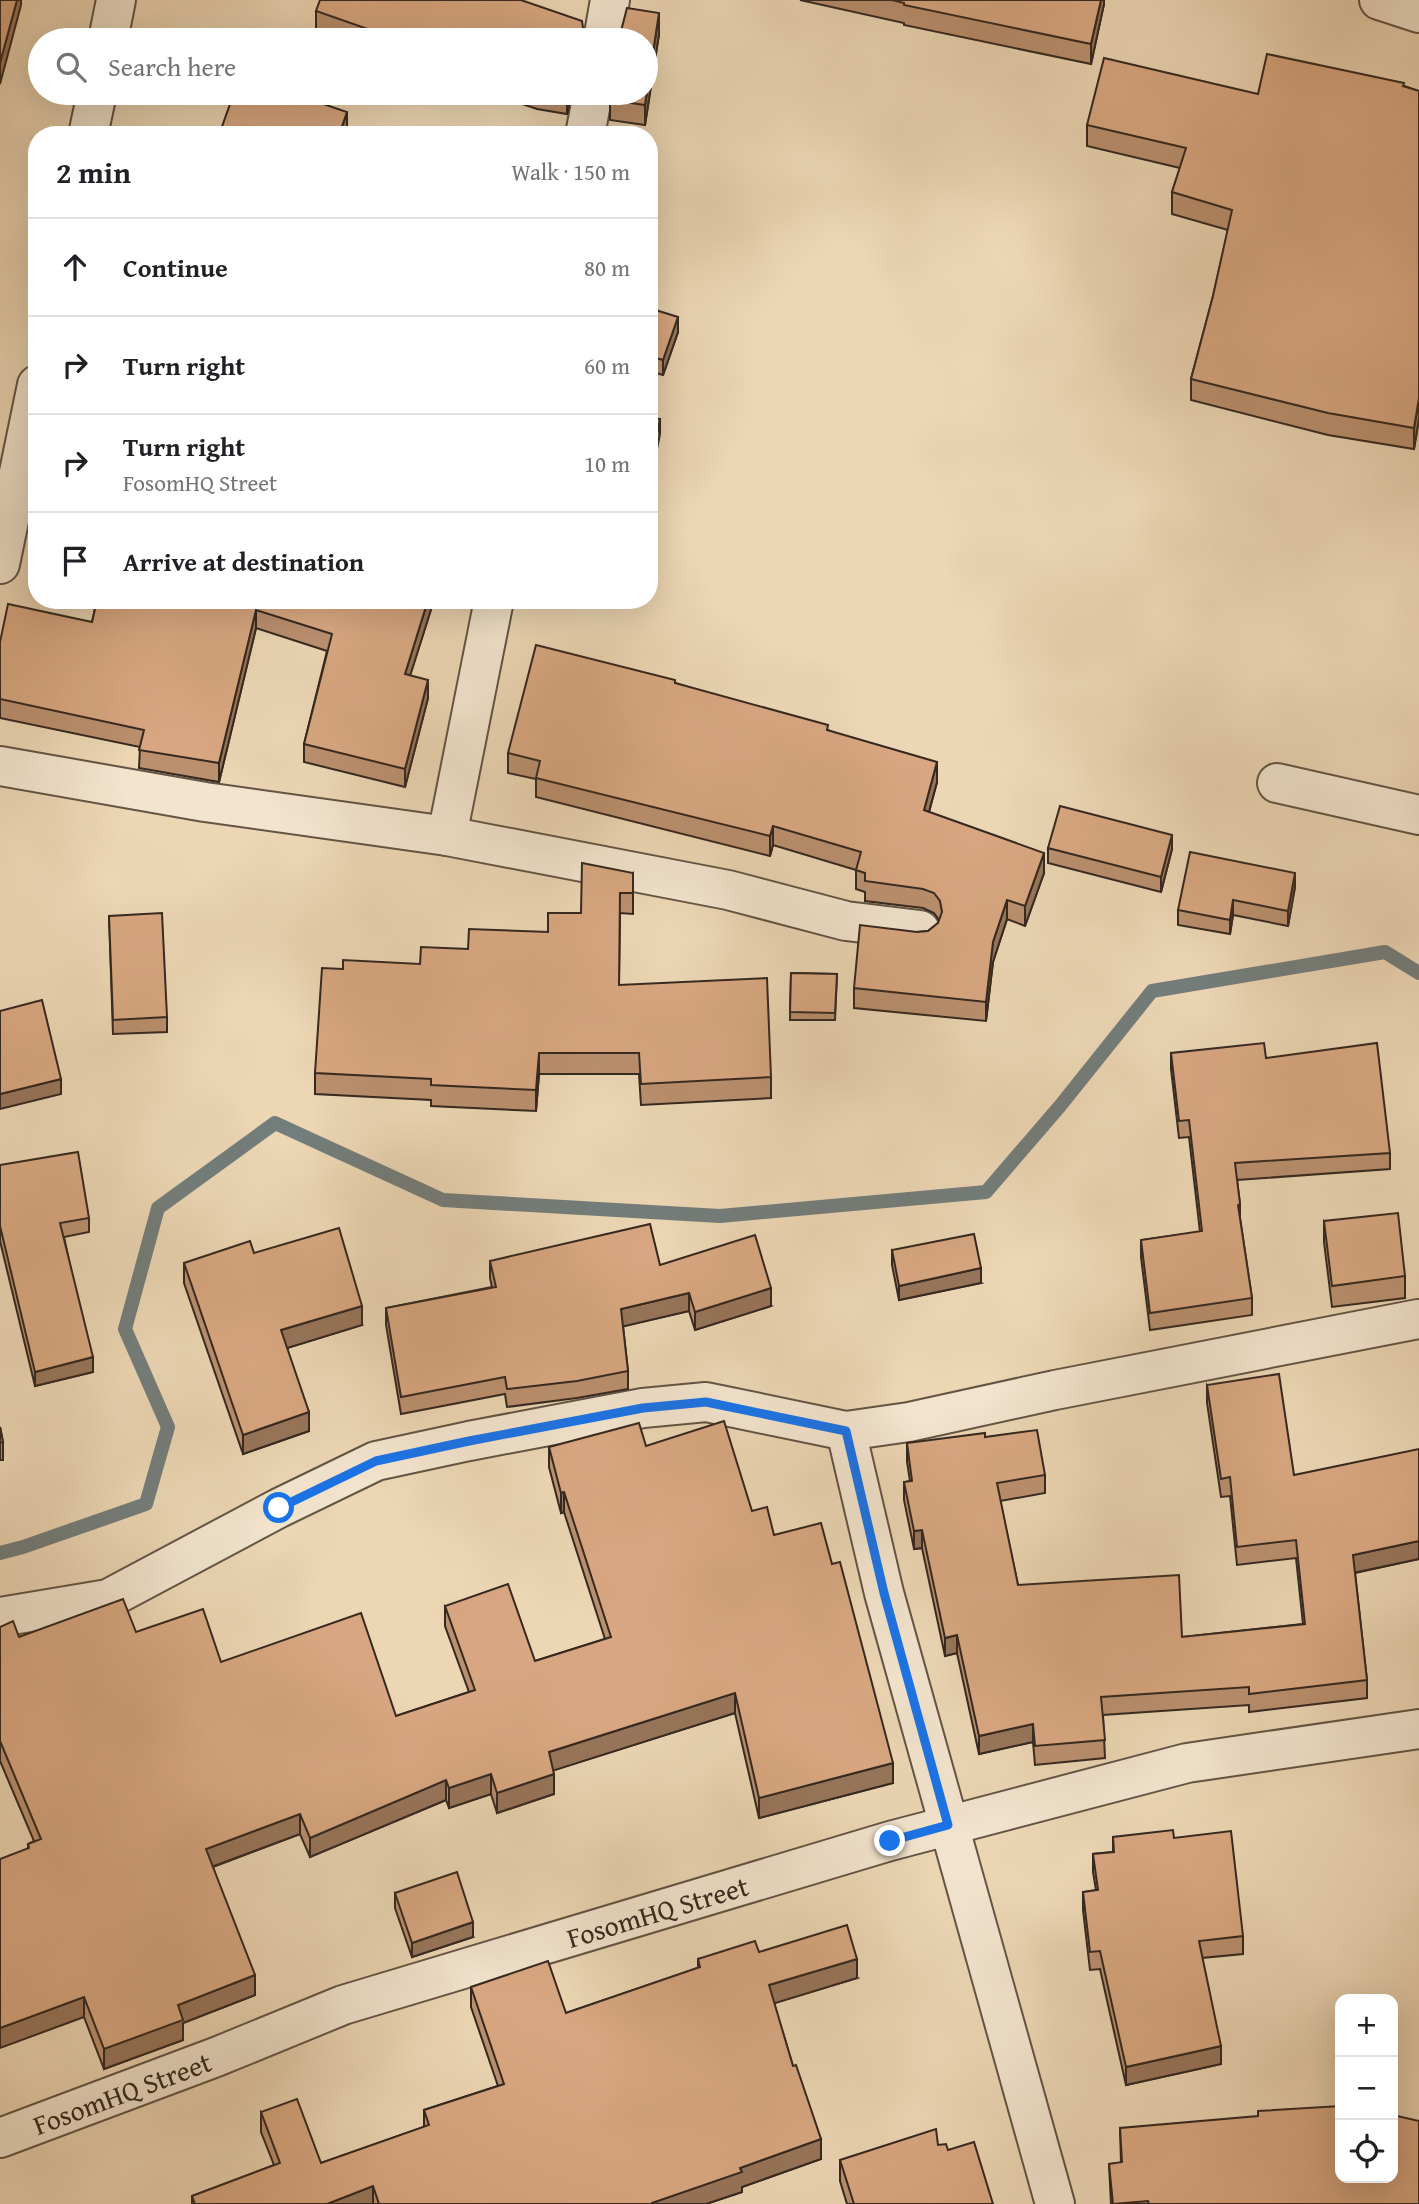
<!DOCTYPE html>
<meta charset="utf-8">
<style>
body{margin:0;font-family:"Gentium Book Plus",serif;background:#f6f6f6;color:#202124}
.controls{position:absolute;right:21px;bottom:21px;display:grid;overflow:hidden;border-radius:14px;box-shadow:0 7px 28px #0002}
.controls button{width:63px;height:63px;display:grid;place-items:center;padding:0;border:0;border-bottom:2px solid #e0e0e0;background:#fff;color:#202124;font:35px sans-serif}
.stop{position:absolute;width:21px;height:21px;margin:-16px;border:5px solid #1a73e8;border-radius:50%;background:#fff}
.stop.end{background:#1a73e8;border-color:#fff;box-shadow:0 2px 7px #0008}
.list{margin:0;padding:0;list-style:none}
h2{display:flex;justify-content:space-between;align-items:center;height:91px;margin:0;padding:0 28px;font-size:30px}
h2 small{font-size:23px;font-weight:400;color:#757577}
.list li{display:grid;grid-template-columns:46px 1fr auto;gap:21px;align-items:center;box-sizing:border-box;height:98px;padding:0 28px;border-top:2px solid #e0e0e0}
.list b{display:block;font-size:26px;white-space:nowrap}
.list p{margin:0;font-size:23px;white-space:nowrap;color:#757577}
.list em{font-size:23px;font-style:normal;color:#757577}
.icon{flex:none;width:38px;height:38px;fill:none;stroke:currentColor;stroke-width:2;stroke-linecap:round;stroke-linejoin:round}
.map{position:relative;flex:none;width:1419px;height:2204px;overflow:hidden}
.search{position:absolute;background:#fff;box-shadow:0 7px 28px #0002;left:28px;top:28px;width:630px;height:77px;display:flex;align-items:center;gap:18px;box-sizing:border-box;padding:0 24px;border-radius:38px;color:#757577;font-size:26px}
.panel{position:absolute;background:#fff;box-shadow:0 7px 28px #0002;left:28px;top:126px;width:630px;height:483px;border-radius:28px}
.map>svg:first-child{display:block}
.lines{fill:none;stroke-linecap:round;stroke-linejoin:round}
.stream{stroke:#737d7b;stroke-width:14}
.minor-casing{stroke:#635444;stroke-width:42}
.tertiary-casing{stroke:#635444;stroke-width:42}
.minor{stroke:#f3e4ce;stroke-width:38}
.tertiary{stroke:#f3e4ce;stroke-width:38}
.wall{fill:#ba906f;stroke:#35281f;stroke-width:2}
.shaded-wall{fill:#97755a;stroke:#35281f;stroke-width:2}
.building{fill:#d8a781;stroke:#35281f;stroke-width:2}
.route{stroke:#1a73e8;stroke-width:9}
.labels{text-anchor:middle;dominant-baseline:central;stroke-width:5;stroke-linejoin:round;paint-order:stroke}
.street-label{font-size:28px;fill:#35281f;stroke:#f3e4ce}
</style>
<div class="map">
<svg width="1419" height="2204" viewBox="0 0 1419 2204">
<rect width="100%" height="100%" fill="#ecd6b4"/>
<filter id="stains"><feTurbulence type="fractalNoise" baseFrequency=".00286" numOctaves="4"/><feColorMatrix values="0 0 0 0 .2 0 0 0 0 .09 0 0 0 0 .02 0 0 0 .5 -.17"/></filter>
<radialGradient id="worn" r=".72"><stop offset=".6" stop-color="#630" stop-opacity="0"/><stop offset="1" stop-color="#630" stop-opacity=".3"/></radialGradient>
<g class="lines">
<polyline class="stream" points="0,1553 23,1547 146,1504 168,1427 125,1329 158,1208 275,1123 443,1200 720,1216 986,1192 1060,1106 1152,991 1385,952 1419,973"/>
<g class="minor-casing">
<g id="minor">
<polyline points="108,40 116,0"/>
<polyline points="603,40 610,0"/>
<polyline points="88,135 97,93"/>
<polyline points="585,135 593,93"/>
<polyline points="0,564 37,385"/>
<polyline points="0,766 205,802 447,836 728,890 846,921 920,930"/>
<polyline points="1277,783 1419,815"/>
<polyline points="447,836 494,600"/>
<polyline points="846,1431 884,1593 1055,2204"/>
<polyline points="0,1617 108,1599 279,1508 376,1461 469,1441 643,1408 706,1402 846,1431 909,1422 1055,1390 1418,1319"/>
<path id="s1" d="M0 2138 216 2057 343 2005 890 1841 1187 1763 1419 1729"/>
</g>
</g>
<g class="tertiary-casing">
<polyline id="tertiary" points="1379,0 1419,13"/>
</g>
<use href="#minor" class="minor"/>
<use href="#tertiary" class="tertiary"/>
</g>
<g class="wall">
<polygon points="800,0 1104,0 1104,4 1091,64 904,25 904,23"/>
<polygon points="316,11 583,28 588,36 597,40 340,40 316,32"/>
<polygon points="659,34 645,125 610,120 610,100"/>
<polygon points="1404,86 1419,91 1419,419 1414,449 1328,435 1191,400 1191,379 1213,296 1228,230 1172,214 1172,192 1180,168 1087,146 1087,125 1258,94"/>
<polygon points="490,93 571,93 567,114 537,109"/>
<polygon points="649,308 678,332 663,375 649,371"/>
<polygon points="97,600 434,600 410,675 428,698 405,787 304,762 304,744 327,651 256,628 219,782 139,768 140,747 0,718 0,642 92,622"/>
<polygon points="675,683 828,730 937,782 929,812 1044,873 1025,926 1007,919 993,962 986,1021 854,1008 854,988 917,932 928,931 938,923 939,920 934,913 923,908 865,901 865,892 856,889 856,870 773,845 770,856 536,797 536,779 508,773 508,753"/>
<polygon points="1048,848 1172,849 1161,892 1048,863"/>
<polygon points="633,873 633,914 620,913 619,985 771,1077 771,1098 641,1105 639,1074 539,1074 536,1111 431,1106 431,1100 315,1094 315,1073 343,969 420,964 468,949 548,932 581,913"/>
<polygon points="1295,887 1288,926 1233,915 1230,934 1178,925 1178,910"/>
<polygon points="109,916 167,1017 167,1032 113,1034"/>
<polygon points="791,973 837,974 835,1020 790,1020"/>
<polygon points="1171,1053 1266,1058 1390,1153 1390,1169 1237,1180 1240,1204 1240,1218 1252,1298 1252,1315 1150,1330 1141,1257 1141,1240 1200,1232 1189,1137 1179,1138 1171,1069"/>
<polygon points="0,1165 89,1218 89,1232 64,1237 93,1372 35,1386 0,1241"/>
<polygon points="1324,1221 1405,1276 1405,1298 1332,1307 1324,1242"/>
<polygon points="892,1250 981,1283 899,1300 892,1265"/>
<polygon points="254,1253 362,1325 287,1348 309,1431 243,1454 184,1283 184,1263"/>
<polygon points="490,1261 660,1265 771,1306 695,1330 689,1311 623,1326 628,1371 628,1389 577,1398 507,1407 505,1394 401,1414 386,1325 386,1308 492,1287 490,1278"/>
<polygon points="1207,1385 1294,1475 1419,1559 1355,1573 1367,1680 1367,1698 1249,1712 1249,1705 1103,1715 1105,1758 1035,1765 1033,1742 979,1754 957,1653 945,1656 922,1548 914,1549 904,1500 904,1482 910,1481 907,1462 907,1443 985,1437 1045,1475 1045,1493 1000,1501 1018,1585 1182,1637 1303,1624 1296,1558 1237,1565 1230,1496 1221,1497 1207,1403"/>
<polygon points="0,1427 3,1442 3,1460 0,1460"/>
<polygon points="646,1446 752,1511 774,1535 832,1564 893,1783 759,1818 735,1713 553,1770 554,1794 497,1813 491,1794 449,1808 446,1800 310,1857 300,1834 213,1867 255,1995 183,2023 183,2040 104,2069 84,2017 28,1849 28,1844 34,1841 0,1761 0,1627 19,1637 136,1632 221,1662 396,1716 469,1692 445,1626 445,1606 535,1661 605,1639 564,1512 561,1513 549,1467 549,1447"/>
<polygon points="1113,1837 1174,1838 1243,1936 1243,1954 1202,1958 1221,2064 1126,2085 1100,1969 1090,1970 1083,1910 1083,1892 1096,1890 1093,1872 1093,1854 1113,1852"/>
<polygon points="395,1893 473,1937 412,1957 395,1908"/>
<polygon points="759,1952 857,1978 774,2003 821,2159 742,2187 742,2192 706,2204 192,2204 192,2196 274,2165 261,2132 261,2112 321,2163 424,2127 424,2110 498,2086 471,2007 471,1987 566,2013 698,1968 698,1959"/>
<polygon points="1120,2128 1419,2204 1111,2204 1109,2164 1121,2163"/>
<polygon points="938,2145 948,2150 993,2204 847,2204 840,2181 840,2160"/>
</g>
<g class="shaded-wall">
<polygon points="17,0 21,0 21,5 0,84 0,63"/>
<polygon points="1101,0 1104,0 1104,4 1091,64 1091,44"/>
<polygon points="659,13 659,34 645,125 645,105"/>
<polygon points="567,93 571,93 567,114"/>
<polygon points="347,112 347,131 346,135 339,135"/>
<polygon points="678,317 678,332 663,375 663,360"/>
<polygon points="1419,398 1419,419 1414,449 1414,428"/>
<polygon points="660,419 660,434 649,489 649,474"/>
<polygon points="428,600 434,600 405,692 405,674"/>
<polygon points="256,610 256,628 219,782 219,763"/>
<polygon points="428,680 428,698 405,787 405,769"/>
<polygon points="937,762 937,782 924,830 924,810"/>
<polygon points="773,826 773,845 770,856 770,836"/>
<polygon points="1172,835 1172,849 1161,892 1161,877"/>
<polygon points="1044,853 1044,873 1025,926 1025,906"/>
<polygon points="1295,873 1295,887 1288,926 1288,911"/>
<polygon points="1007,900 1007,919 993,962 986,1021 986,1002 993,942"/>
<polygon points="1233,900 1233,915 1230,934 1230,920"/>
<polygon points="539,1053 539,1074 536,1111 536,1090"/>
<polygon points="61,1079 61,1094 0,1109 0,1094"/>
<polygon points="981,1268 981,1283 899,1300 899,1286"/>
<polygon points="771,1288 771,1306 695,1330 695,1312"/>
<polygon points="689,1293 689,1311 621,1327 621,1309"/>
<polygon points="362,1306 362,1325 281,1350 281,1330"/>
<polygon points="93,1357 93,1372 35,1386 35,1372"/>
<polygon points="309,1412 309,1431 243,1454 243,1435"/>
<polygon points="564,1492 564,1512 561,1513 561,1493"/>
<polygon points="922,1530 922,1548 914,1549 914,1531"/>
<polygon points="1419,1541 1419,1559 1353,1573 1353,1555"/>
<polygon points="957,1635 957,1653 945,1656 945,1638"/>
<polygon points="735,1693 735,1713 549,1772 549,1752"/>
<polygon points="1033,1724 1033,1742 979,1754 979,1736"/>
<polygon points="893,1763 893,1783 759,1818 759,1798"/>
<polygon points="491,1774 491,1794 449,1808 449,1788"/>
<polygon points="554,1774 554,1794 497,1813 497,1793"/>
<polygon points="446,1780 446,1800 310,1857 310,1838"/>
<polygon points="300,1814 300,1834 206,1869 206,1849"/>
<polygon points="473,1922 473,1937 412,1957 412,1943"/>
<polygon points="857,1959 857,1978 769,2005 769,1985"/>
<polygon points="255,1975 255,1995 183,2023 183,2040 104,2069 104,2049 178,2005"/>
<polygon points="84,1997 84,2017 0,2048 0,2028"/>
<polygon points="1221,2046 1221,2064 1126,2085 1126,2067"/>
<polygon points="821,2139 821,2159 742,2187 742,2192 706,2204 652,2204 652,2203 740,2168"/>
<polygon points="373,2186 373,2204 327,2204"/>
</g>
<g class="building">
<polygon points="0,0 17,0 0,63"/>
<polygon points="320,0 521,0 582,21 583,28 588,36 597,40 399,40 316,11"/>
<polygon points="892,0 1101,0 1091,44 904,5 904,3"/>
<polygon points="627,8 659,13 645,105 610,100 611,93 646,93 646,40 610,40 620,35"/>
<polygon points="1267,54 1404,83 1403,86 1419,91 1419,398 1414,428 1328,413 1191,379 1213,296 1232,210 1172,192 1186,148 1087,125 1104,58 1258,94"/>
<polygon points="234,93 291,93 347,112 339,135 219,135"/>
<polygon points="649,308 678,317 663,360 649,356"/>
<polygon points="649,418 660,419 649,474"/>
<polygon points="97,600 428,600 405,674 428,680 405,769 304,744 332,634 256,610 219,763 139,750 144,730 0,699 0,642 8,604 92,622"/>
<polygon points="536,645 675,680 675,683 828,725 827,730 937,762 924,810 1044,853 1025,906 1007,900 993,942 986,1002 854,988 860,925 917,932 928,931 938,923 942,912 940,901 934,893 923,889 865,881 865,873 856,870 861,852 773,826 770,836 536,778 540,761 508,753"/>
<polygon points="1060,806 1172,835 1161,877 1048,848"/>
<polygon points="1190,852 1295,873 1288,911 1233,900 1230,920 1178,910"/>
<polygon points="582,863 633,873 633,893 620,893 619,985 767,978 771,1077 641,1084 639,1053 539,1053 536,1090 431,1085 431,1079 315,1073 322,968 343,969 343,960 420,964 421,947 468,949 469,929 548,932 548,913 581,913"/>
<polygon points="162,913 167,1017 113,1020 109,916"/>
<polygon points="791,973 837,974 835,1013 790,1012"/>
<polygon points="42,1000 61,1079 0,1094 0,1011"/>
<polygon points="1264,1043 1266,1058 1377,1043 1390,1153 1235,1163 1240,1204 1238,1205 1252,1298 1150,1313 1141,1240 1202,1231 1189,1120 1179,1121 1171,1053"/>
<polygon points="78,1152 89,1218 60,1223 93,1357 35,1372 0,1226 0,1165"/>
<polygon points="1398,1213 1405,1276 1332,1286 1324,1221"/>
<polygon points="650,1224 660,1265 755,1235 771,1288 695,1312 689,1293 621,1309 628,1371 577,1381 507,1389 505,1377 401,1397 386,1308 496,1287 490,1261"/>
<polygon points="339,1228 362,1306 281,1330 309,1412 243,1435 184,1263 250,1241 254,1253"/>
<polygon points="974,1234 981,1268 899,1286 892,1250"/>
<polygon points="1279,1374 1294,1475 1419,1449 1419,1541 1353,1555 1367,1680 1249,1694 1249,1687 1101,1697 1105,1740 1035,1746 1033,1724 979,1736 957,1635 945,1638 922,1530 914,1531 904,1482 912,1481 907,1443 985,1433 985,1437 1037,1430 1045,1475 997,1483 1018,1585 1179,1575 1182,1637 1305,1624 1296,1540 1237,1547 1230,1477 1221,1479 1207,1385"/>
<polygon points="724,1421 752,1511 767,1507 774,1535 821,1523 832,1564 840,1562 893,1763 759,1798 735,1693 549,1752 554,1774 497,1793 491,1774 449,1788 446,1780 310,1838 300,1814 206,1849 255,1975 178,2005 183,2020 104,2049 84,1997 0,2028 0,1859 29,1848 28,1844 41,1839 0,1741 0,1627 13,1621 19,1637 123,1599 136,1632 203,1609 221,1662 361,1613 396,1716 475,1690 445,1606 508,1584 535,1661 611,1637 564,1492 561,1493 549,1447 639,1423 646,1446"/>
<polygon points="0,1427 3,1442 0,1443"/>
<polygon points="1173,1830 1174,1838 1231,1831 1243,1936 1199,1941 1221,2046 1126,2067 1100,1951 1090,1952 1083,1892 1098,1890 1093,1854 1114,1852 1113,1837"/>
<polygon points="457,1872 473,1922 412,1943 395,1893"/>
<polygon points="847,1925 857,1959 769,1985 793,2066 796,2065 821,2139 740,2168 742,2172 652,2203 652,2204 379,2204 373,2186 327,2204 195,2204 192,2196 280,2163 261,2112 297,2099 321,2163 429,2125 424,2110 504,2084 471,1987 548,1961 566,2013 700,1967 698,1959 755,1941 759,1952"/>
<polygon points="1340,2106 1340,2178 1393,2178 1393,2115 1419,2121 1419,2204 1149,2204 1148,2201 1113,2204 1109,2164 1122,2162 1120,2128 1258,2116 1258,2111"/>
<polygon points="936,2129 938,2145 946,2144 948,2150 974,2142 993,2204 854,2204 840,2160"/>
</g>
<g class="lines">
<polyline class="route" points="279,1508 376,1461 469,1441 643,1408 706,1402 846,1431 884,1593 948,1825 890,1841"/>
</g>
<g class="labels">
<g class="street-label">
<text stroke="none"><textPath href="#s1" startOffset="696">FosomHQ Street</textPath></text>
<text stroke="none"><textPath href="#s1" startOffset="130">FosomHQ Street</textPath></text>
</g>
</g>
<rect width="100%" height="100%" filter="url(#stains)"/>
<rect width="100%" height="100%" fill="url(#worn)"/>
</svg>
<div class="controls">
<button>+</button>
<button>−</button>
<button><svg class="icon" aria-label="locate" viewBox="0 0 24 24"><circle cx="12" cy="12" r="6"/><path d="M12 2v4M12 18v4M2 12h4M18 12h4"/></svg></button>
</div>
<div class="stop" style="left:279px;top:1508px"></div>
<div class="stop end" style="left:890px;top:1841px"></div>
<div class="search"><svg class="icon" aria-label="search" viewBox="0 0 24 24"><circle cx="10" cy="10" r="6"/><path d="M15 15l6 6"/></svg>Search here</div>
<section class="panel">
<h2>2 min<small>Walk · 150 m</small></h2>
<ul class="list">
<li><svg class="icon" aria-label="ahead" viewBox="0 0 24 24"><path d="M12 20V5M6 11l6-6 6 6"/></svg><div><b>Continue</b></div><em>80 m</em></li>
<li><svg class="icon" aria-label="right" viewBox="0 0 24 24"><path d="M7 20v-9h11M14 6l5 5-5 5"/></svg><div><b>Turn right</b></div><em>60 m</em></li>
<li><svg class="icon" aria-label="right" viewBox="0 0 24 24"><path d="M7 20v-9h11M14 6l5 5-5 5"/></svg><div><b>Turn right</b><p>FosomHQ Street</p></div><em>10 m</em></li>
<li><svg class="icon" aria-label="arrive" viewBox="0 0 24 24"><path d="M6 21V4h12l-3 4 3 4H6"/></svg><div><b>Arrive at destination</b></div></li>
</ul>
</section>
</div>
